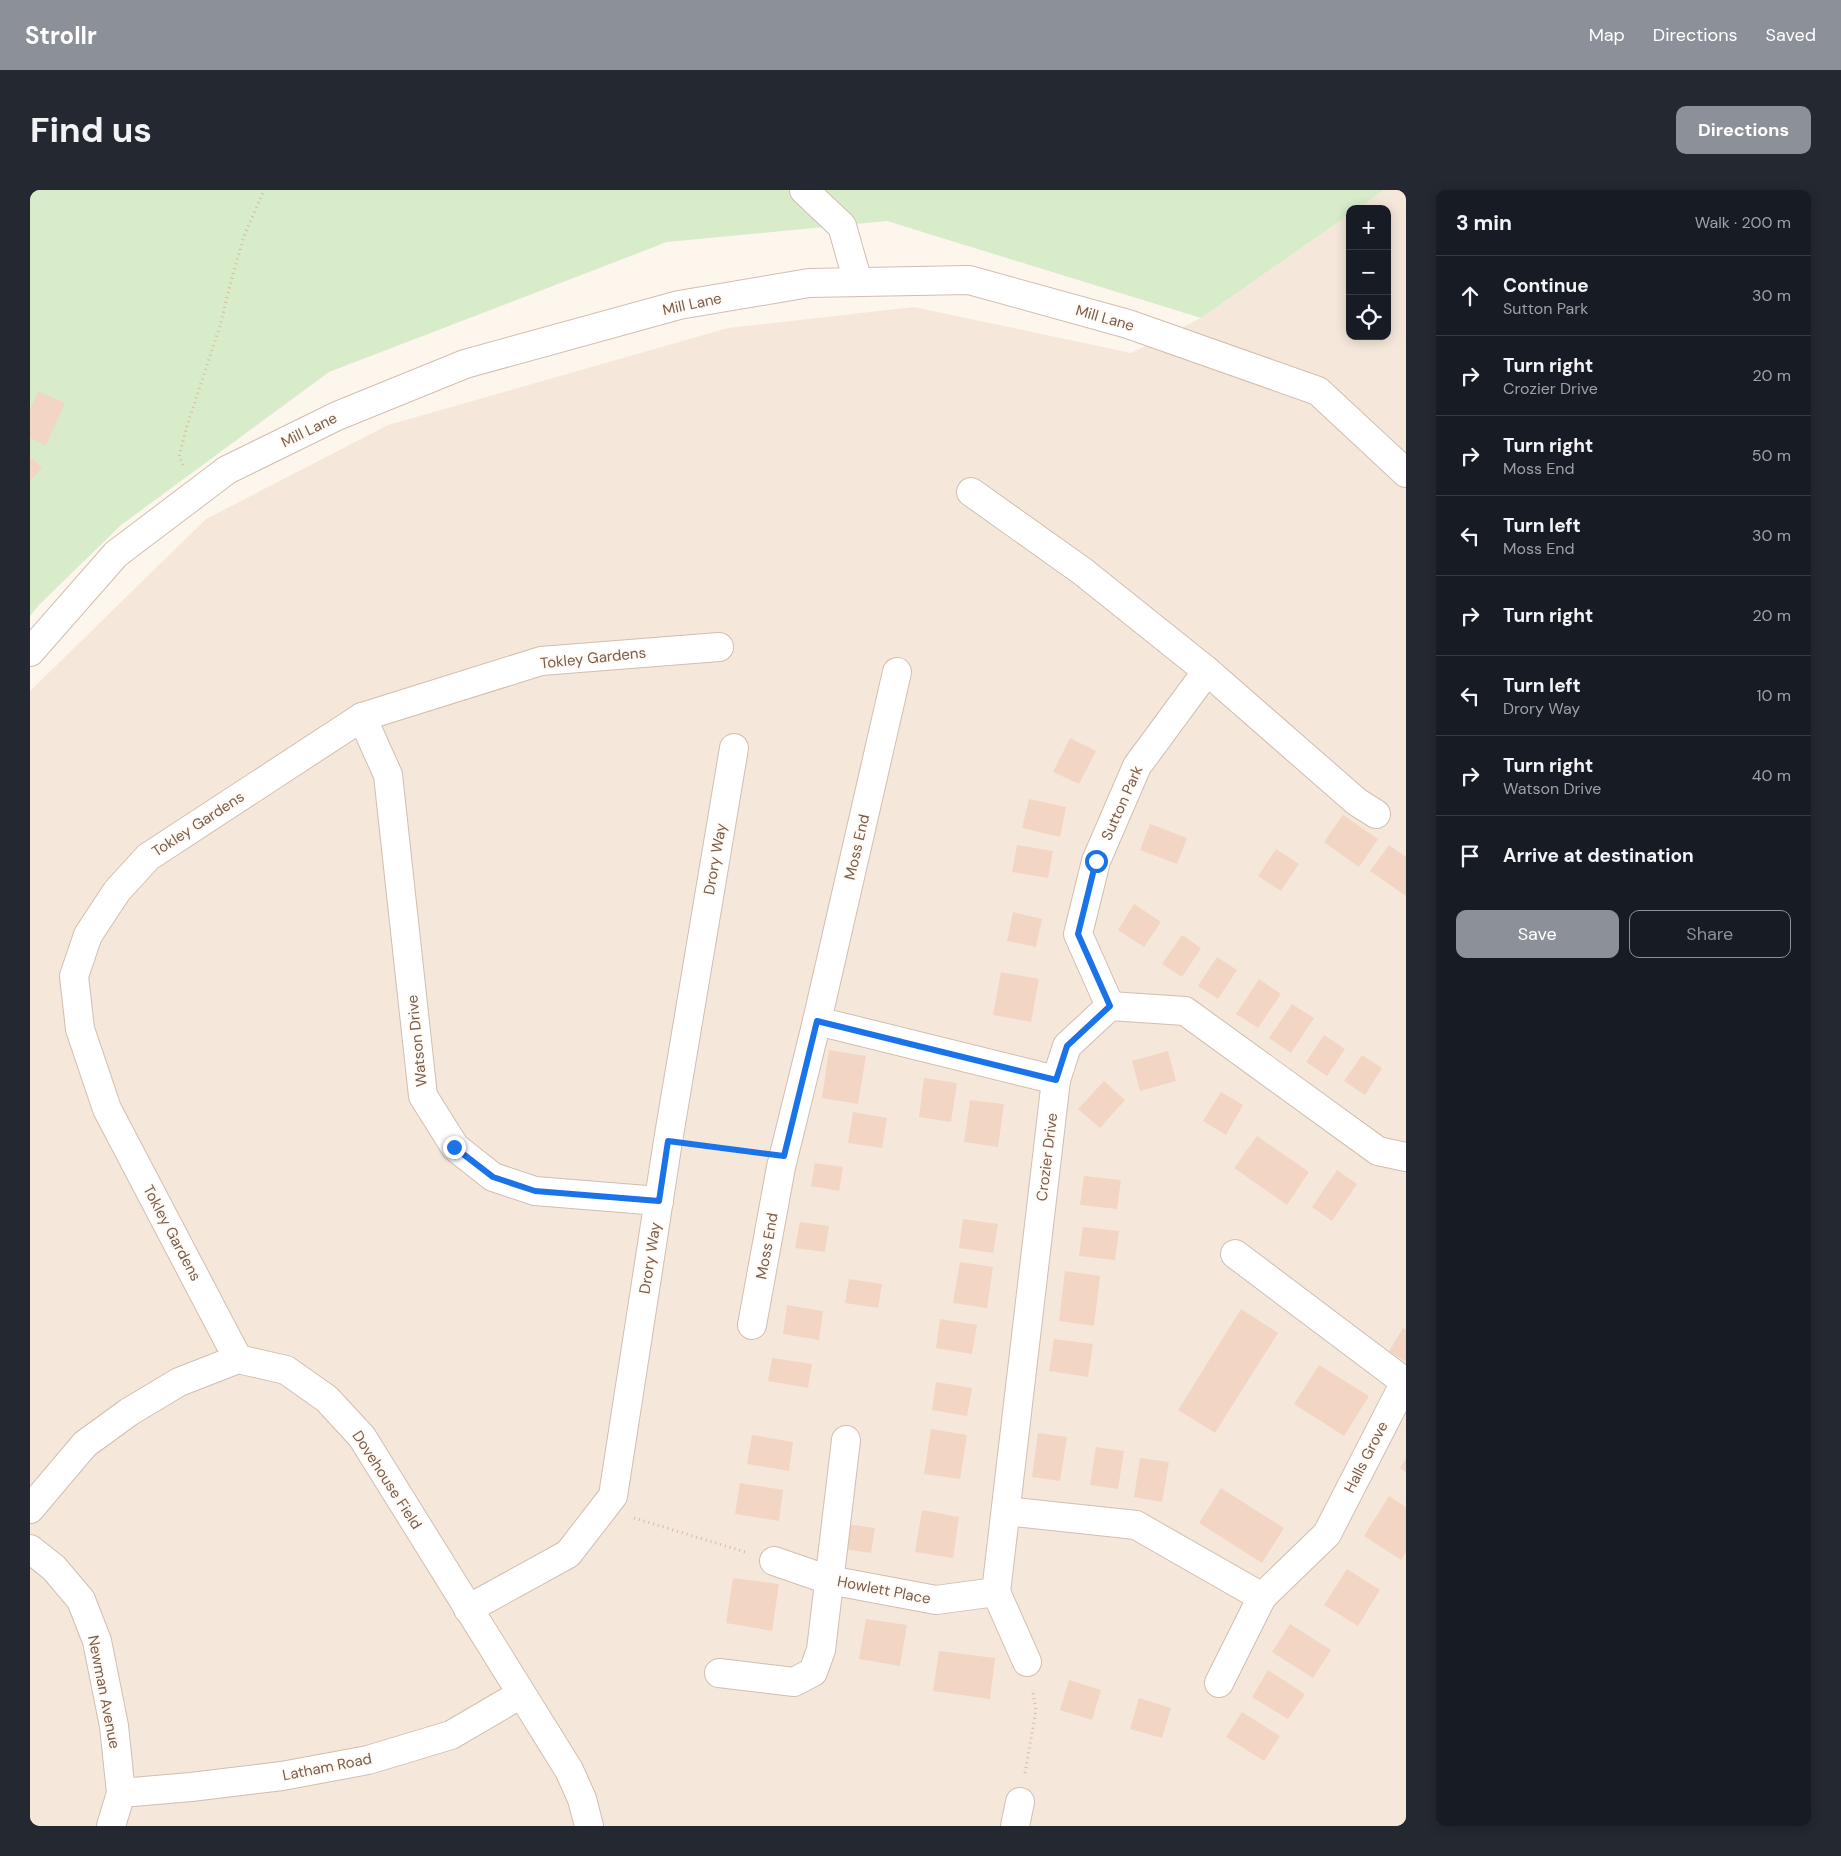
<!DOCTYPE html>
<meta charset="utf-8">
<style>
body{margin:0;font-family:"DM Sans",sans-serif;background:#242831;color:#f1f3f6}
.controls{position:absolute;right:15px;top:15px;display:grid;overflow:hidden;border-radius:10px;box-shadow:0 2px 12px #0003}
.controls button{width:45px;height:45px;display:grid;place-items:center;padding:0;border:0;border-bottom:1px solid #363941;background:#171b24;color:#f1f3f6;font:25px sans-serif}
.stop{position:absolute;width:15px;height:15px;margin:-11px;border:4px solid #1a73e8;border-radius:50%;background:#fff}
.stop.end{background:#1a73e8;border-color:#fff;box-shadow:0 1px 5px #0008}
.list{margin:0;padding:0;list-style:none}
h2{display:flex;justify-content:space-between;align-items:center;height:65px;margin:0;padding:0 20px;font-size:21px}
h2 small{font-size:16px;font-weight:400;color:#9ea1a6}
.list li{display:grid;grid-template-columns:32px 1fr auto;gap:15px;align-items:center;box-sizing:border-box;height:80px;padding:0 20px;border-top:1px solid #363941}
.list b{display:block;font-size:19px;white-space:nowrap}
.list p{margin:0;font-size:16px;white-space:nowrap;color:#9ea1a6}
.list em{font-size:16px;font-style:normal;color:#9ea1a6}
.actions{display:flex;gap:10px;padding:15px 20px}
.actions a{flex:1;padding:11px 0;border:1px solid #8c9099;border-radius:10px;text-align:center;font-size:18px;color:#8c9099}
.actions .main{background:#8c9099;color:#fff}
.icon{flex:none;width:28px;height:28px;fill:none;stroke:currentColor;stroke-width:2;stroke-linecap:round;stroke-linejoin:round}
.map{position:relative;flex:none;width:1376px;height:1636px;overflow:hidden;border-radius:10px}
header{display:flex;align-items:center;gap:30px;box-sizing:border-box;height:70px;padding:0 25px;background:#8c9099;color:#fff}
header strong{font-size:24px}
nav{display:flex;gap:28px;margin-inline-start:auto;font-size:18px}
.intro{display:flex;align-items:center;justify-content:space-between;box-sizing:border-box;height:120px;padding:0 30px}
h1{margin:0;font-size:35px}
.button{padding:12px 22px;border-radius:10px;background:#8c9099;color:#fff;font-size:18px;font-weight:700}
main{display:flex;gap:30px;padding:0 30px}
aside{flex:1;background:#171b24;border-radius:10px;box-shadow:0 2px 12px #0003}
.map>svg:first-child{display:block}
.residential{fill:#f5e8da}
.green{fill:#d8ecc9}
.building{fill:#f3d5c3}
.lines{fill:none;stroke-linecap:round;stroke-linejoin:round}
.minor-casing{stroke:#d1beb0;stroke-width:30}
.path{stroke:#d9b8a5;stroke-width:3;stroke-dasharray:1 4;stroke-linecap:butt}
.minor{stroke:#fff;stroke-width:28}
.route{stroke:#1a73e8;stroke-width:6}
.labels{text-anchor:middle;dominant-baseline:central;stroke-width:4;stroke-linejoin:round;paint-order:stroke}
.street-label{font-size:15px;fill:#7a5c4d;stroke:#fffaf3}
</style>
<header>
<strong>Strollr</strong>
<nav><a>Map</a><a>Directions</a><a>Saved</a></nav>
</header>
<div class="intro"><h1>Find us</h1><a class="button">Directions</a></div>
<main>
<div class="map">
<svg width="1376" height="1636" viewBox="0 0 1376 1636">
<rect width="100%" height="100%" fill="#fdf6ec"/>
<polygon class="residential" points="1354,0 1376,0 1376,1636 0,1636 0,501 176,329 358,235 698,138 884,117 1101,163 1171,128 1320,24 1320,146 1357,146 1357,19 1328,19"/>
<polygon class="green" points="0,0 1354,0 1328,19 1320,19 1320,24 1171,128 857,31 637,52 299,182 91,335 9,415 0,426"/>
<g class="building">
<polygon points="8,201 35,213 16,255 0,248 0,219"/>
<polygon points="0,267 12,277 0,292"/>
<polygon points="1040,548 1066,561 1049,594 1023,582"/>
<polygon points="999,609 1036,617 1030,647 992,638"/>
<polygon points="1313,625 1348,649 1329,677 1294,652"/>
<polygon points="1120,634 1157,648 1147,674 1110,660"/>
<polygon points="987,655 1023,661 1018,688 982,682"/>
<polygon points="1359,655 1376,667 1376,706 1340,681"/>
<polygon points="1246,659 1269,674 1251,701 1228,686"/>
<polygon points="1104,714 1131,732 1114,757 1088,740"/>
<polygon points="983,722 1012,729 1006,757 977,751"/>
<polygon points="1152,745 1171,758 1152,787 1132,774"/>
<polygon points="1187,767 1207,780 1188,809 1168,796"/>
<polygon points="971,782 1009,789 1001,832 963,825"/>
<polygon points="1229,789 1251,804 1228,838 1206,824"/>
<polygon points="1262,814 1284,828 1261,863 1239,848"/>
<polygon points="1294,845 1315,859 1297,886 1276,872"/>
<polygon points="799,860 836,866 828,914 792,908"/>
<polygon points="1138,861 1146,891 1110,901 1102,871"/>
<polygon points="1332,865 1352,878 1335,905 1314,891"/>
<polygon points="894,888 927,893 921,932 889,927"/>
<polygon points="1074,891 1095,910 1070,938 1048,919"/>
<polygon points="1191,902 1213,915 1196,945 1173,931"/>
<polygon points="940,910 974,914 968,957 934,952"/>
<polygon points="823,922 857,928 852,958 818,953"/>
<polygon points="1227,946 1279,982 1257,1015 1204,978"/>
<polygon points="785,973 813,977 809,1001 781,996"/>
<polygon points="1307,980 1327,994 1302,1031 1282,1017"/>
<polygon points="1054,986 1091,990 1087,1019 1050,1015"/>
<polygon points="933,1029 968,1034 963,1063 929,1058"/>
<polygon points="770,1032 799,1036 795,1062 765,1058"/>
<polygon points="1053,1037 1089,1041 1085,1070 1049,1066"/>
<polygon points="930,1072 963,1077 957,1118 923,1113"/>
<polygon points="1035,1081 1070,1086 1064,1136 1029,1131"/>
<polygon points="819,1089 852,1094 848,1118 815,1113"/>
<polygon points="757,1115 793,1121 789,1150 753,1144"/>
<polygon points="1211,1119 1248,1143 1185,1243 1148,1220"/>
<polygon points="910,1129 947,1135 942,1164 906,1158"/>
<polygon points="1373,1138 1376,1140 1376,1172 1359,1161"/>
<polygon points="1024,1149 1063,1154 1058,1187 1019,1181"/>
<polygon points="742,1168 782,1174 778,1198 738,1191"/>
<polygon points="1289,1175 1339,1206 1314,1246 1264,1214"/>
<polygon points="906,1192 942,1198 937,1226 902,1220"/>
<polygon points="901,1239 937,1245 930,1289 894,1284"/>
<polygon points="1008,1243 1037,1247 1030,1291 1002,1287"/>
<polygon points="722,1245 763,1252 759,1281 717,1274"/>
<polygon points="1066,1257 1094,1261 1088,1299 1060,1295"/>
<polygon points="1110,1268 1139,1272 1132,1312 1104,1307"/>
<polygon points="1376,1268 1376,1282 1370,1278"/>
<polygon points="710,1293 753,1300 749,1331 705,1324"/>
<polygon points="1191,1298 1254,1338 1232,1373 1169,1333"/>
<polygon points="1359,1306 1376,1317 1376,1362 1371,1370 1334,1346"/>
<polygon points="892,1320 929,1327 923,1368 885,1362"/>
<polygon points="817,1334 845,1338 841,1363 813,1359"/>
<polygon points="1317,1379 1350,1400 1328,1436 1294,1415"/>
<polygon points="703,1388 749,1394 742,1441 696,1433"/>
<polygon points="836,1429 877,1435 870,1476 829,1469"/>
<polygon points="1260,1434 1301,1460 1283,1488 1242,1462"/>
<polygon points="909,1461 965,1468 960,1509 903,1501"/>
<polygon points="1238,1480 1275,1504 1258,1529 1222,1507"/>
<polygon points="1039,1490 1071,1500 1062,1530 1030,1520"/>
<polygon points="1109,1508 1141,1518 1132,1548 1100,1539"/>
<polygon points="1212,1522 1250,1546 1234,1571 1196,1547"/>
</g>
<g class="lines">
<g class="minor-casing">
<g id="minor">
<polyline points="774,0 812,36 828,92"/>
<polyline points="941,302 1052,381 1177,481 1107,576 1066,671 1048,744 1080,816"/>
<polyline points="0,462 86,364 197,280 307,226 435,174 649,115 779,93 939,90 1098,134 1288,201 1376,283"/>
<polyline points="1177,481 1327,612 1346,624"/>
<polyline points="332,527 358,585 393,906 425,957 463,987 505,1001 629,1011"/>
<polyline points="787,831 1026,890"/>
<polyline points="722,1135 751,977 787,831 867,482"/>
<polyline points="208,1169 77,919 50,839 44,786 58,745 87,701 118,667 332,527 511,471 689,457"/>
<polyline points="0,1319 55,1254 99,1222 149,1192 208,1169 256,1180 297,1209 332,1247 539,1580 552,1609 559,1636"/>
<polyline points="976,1321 1106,1335 1232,1407"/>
<polyline points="0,1359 24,1378 51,1410 67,1451 84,1536 91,1603 81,1636"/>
<polyline points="744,1371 799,1390 906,1410 966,1402"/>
<polyline points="438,1419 538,1364 583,1306 638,951 704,558"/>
<polyline points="997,1472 966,1402 1026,890 1037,856 1080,816 1155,821 1348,961 1376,967"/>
<polyline points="689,1483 764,1492 783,1482 791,1460 816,1250"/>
<polyline points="1189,1493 1232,1407 1297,1344 1375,1192 1205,1064"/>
<polyline points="91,1603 161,1597 252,1586 338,1570 421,1545 491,1504"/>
<polyline points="985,1636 990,1612"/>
</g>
</g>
<g class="path">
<polyline points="153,275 149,266 157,236 190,136 200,95 214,46 234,0"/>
<polyline points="667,955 723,962"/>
<polyline points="604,1328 715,1362"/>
<polyline points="995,1583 1006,1520 1003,1503"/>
</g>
<use href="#minor" class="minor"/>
</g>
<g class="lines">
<polyline class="route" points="424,957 463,987 505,1001 629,1011 638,951 754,966 787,831 1026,890 1037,856 1080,816 1048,744 1066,671"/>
</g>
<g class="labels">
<g class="street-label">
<text transform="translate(662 114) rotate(-12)">Mill Lane</text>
<text transform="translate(1075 128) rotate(16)">Mill Lane</text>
<text transform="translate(279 240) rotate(-26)">Mill Lane</text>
<text transform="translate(563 468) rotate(-6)">Tokley Gardens</text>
<text transform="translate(1092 613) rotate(-66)">Sutton Park</text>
<text transform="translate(168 634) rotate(-33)">Tokley Gardens</text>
<text transform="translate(827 657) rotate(-77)">Moss End</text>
<text transform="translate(685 669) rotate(-80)">Drory Way</text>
<text transform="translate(387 851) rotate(-96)">Watson Drive</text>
<text transform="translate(1017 967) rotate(-83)">Crozier Drive</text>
<text transform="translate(142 1043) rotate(62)">Tokley Gardens</text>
<text transform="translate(737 1056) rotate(-80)">Moss End</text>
<text transform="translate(620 1068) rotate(-81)">Drory Way</text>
<text transform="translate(1336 1267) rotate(-63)">Halls Grove</text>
<text transform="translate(357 1290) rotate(57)">Dovehouse Field</text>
<text transform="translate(854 1400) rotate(11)">Howlett Place</text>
<text transform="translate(74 1502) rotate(79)">Newman Avenue</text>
<text transform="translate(297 1577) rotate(-11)">Latham Road</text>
</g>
</g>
</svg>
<div class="controls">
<button>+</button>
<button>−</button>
<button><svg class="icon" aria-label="locate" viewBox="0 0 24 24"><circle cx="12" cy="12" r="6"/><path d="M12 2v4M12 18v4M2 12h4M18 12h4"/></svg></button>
</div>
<div class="stop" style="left:1066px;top:671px"></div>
<div class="stop end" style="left:424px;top:957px"></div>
</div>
<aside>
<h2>3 min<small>Walk · 200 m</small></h2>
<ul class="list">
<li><svg class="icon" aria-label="ahead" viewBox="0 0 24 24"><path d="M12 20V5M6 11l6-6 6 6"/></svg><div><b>Continue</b><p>Sutton Park</p></div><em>30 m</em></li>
<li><svg class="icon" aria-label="right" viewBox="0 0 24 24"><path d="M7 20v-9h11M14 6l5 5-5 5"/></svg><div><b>Turn right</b><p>Crozier Drive</p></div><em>20 m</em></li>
<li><svg class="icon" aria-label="right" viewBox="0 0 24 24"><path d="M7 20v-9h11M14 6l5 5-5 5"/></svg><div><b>Turn right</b><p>Moss End</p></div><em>50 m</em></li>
<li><svg class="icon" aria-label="left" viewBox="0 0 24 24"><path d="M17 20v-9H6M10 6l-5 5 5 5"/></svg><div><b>Turn left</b><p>Moss End</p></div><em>30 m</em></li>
<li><svg class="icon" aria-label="right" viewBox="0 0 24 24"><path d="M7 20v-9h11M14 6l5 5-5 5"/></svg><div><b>Turn right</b></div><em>20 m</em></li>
<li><svg class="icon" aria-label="left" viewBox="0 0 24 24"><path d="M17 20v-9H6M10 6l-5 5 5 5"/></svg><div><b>Turn left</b><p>Drory Way</p></div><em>10 m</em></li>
<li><svg class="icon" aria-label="right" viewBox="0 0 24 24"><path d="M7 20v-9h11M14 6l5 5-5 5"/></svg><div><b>Turn right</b><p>Watson Drive</p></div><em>40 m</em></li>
<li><svg class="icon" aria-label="arrive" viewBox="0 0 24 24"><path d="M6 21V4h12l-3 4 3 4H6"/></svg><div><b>Arrive at destination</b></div></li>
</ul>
<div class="actions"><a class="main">Save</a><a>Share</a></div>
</aside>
</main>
